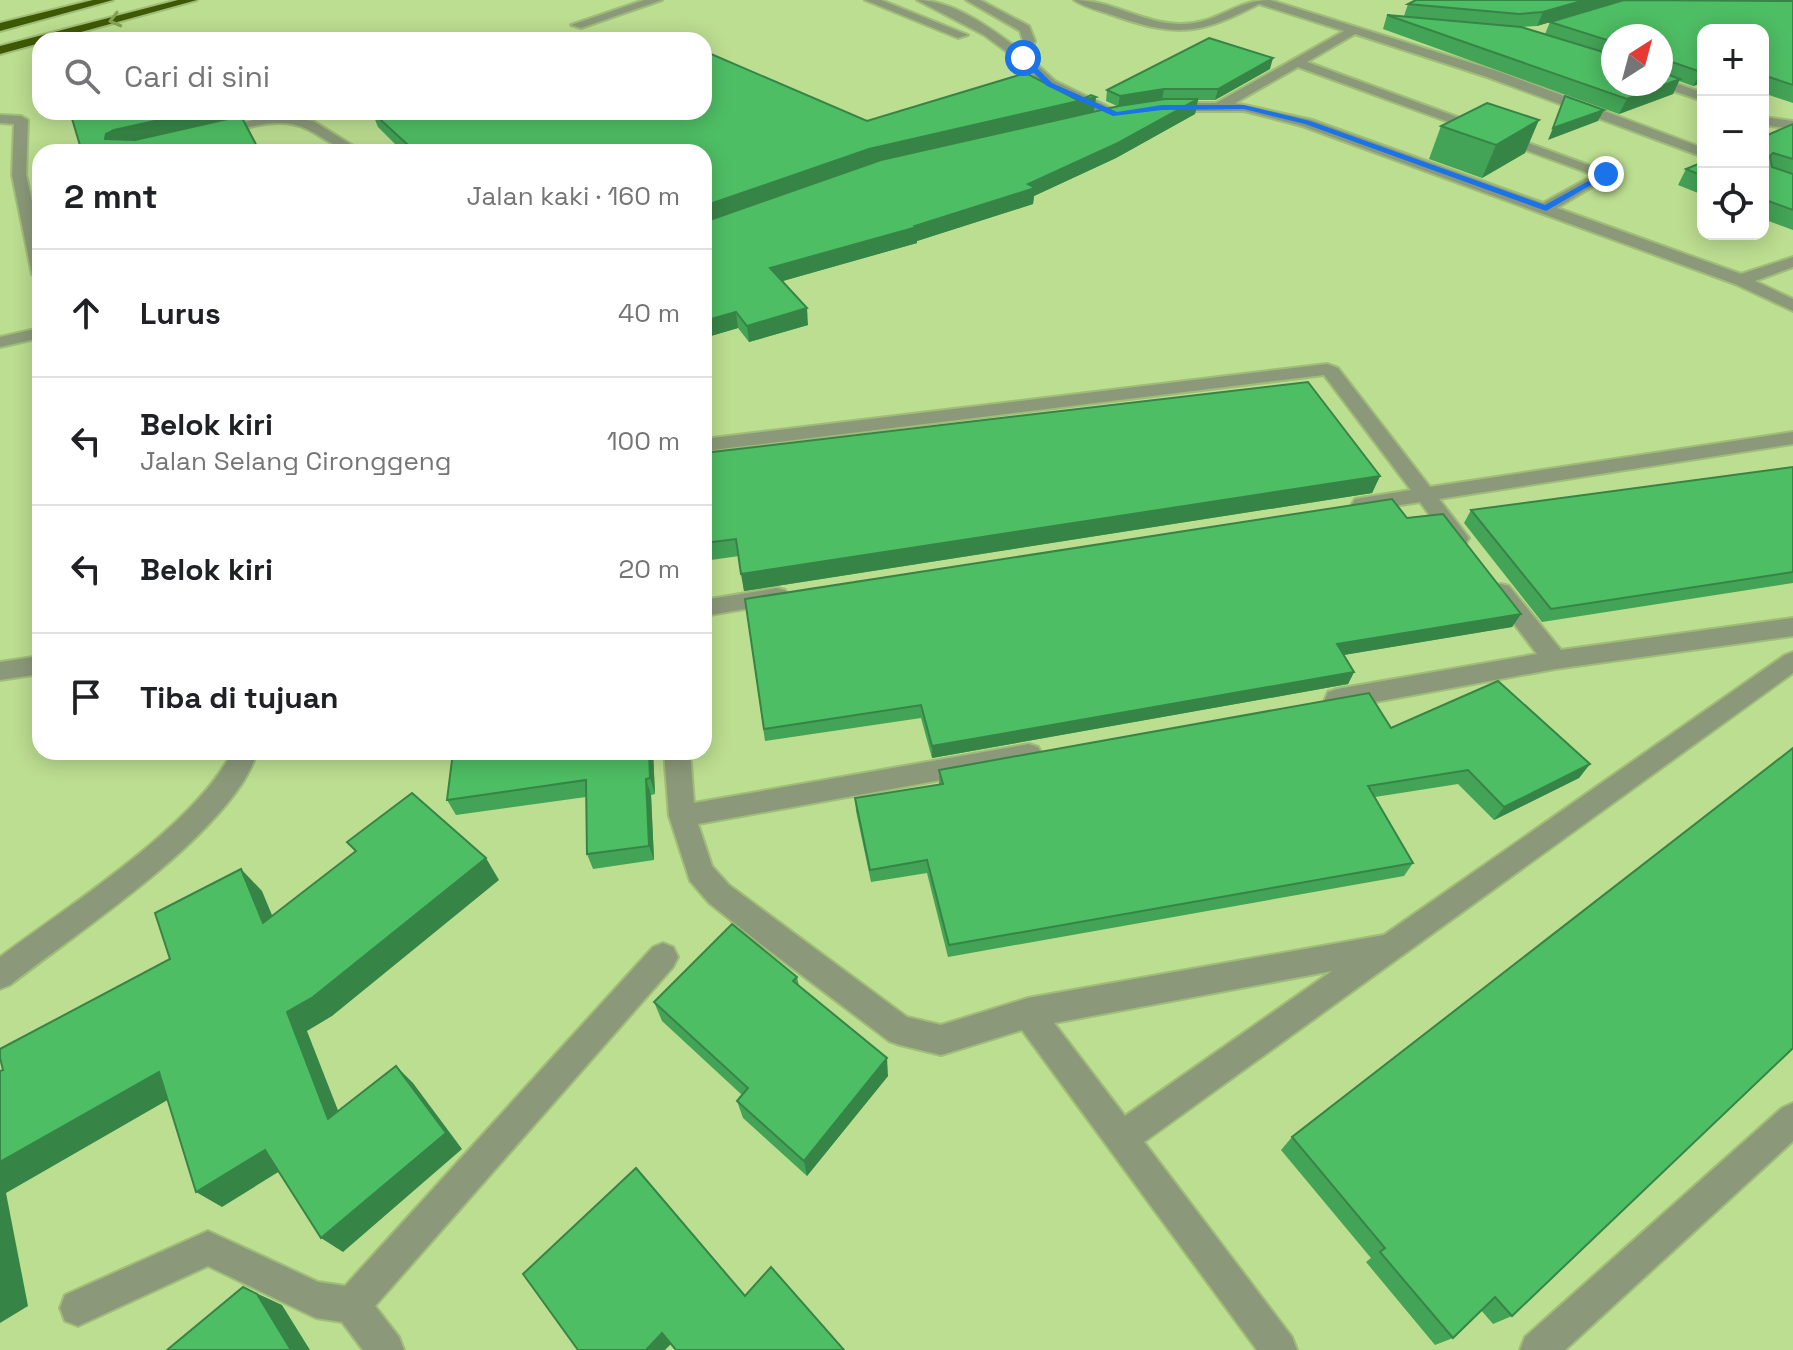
<!DOCTYPE html>
<html lang="id">
<meta charset="utf-8">
<style>
body{margin:0;font-family:"Space Grotesk",sans-serif;background:#f6f6f6;color:#202124}
.controls{position:absolute;right:24px;top:24px;display:grid;overflow:hidden;border-radius:16px;box-shadow:0 4px 20px #0003}
.controls button{width:72px;height:72px;display:grid;place-items:center;padding:0;border:0;border-bottom:2px solid #e0e0e0;background:#fff;color:#202124;font:40px sans-serif}
.compass{position:absolute;left:1601px;top:24px;width:72px;height:72px;border-radius:50%;background:#fff;box-shadow:0 4px 20px #0003;rotate:36deg}
.stop{position:absolute;width:24px;height:24px;margin:-18px;border:6px solid #1a73e8;border-radius:50%;background:#fff}
.stop.end{background:#1a73e8;border-color:#fff;box-shadow:0 2px 8px #0008}
.list{margin:0;padding:0;list-style:none}
h2{display:flex;justify-content:space-between;align-items:center;height:104px;margin:0;padding:0 32px;font-size:34px}
h2 small{font-size:26px;font-weight:400;color:#757577}
.list li{display:grid;grid-template-columns:52px 1fr auto;gap:24px;align-items:center;box-sizing:border-box;height:128px;padding:0 32px;border-top:2px solid #e0e0e0}
.list b{display:block;font-size:30px;white-space:nowrap}
.list p{margin:0;font-size:26px;white-space:nowrap;color:#757577}
.list em{font-size:26px;font-style:normal;color:#757577}
.icon{flex:none;width:44px;height:44px;fill:none;stroke:currentColor;stroke-width:2;stroke-linecap:round;stroke-linejoin:round}
.map{position:relative;flex:none;width:1793px;height:1350px;overflow:hidden}
.search{position:absolute;background:#fff;box-shadow:0 4px 20px #0003;left:32px;top:32px;width:680px;height:88px;display:flex;align-items:center;gap:20px;box-sizing:border-box;padding:0 28px;border-radius:24px;color:#757577;font-size:30px}
.panel{position:absolute;background:#fff;box-shadow:0 4px 20px #0003;left:32px;top:144px;width:680px;height:616px;border-radius:24px}
.map>svg:first-child{display:block}
.lines{fill:none;stroke-linecap:round;stroke-linejoin:round}
.minor-casing{stroke:#9fbd78;stroke-width:4}
.highway-casing{stroke:#9fbd78;stroke-width:4}
.minor{fill:#8b997a;fill-rule:evenodd}
.highway{fill:#3e5905;fill-rule:evenodd}
.wall{fill:#43a356;fill-rule:evenodd}
.shaded-wall{fill:#378546}
.building{fill:#4ebe64;stroke:#378546;stroke-width:2}
.oneway{stroke:#84a251}
.route{fill:#1a73e8}
</style>
<div class="map">
<svg width="1793" height="1350" viewBox="0 0 1793 1350">
<rect width="100%" height="100%" fill="#bcde90"/>
<g class="lines">
<g class="minor-casing">
<g id="minor">
<polygon points="644,0 662,0 581,28 571,25"/>
<polygon points="865,0 881,0 968,35 958,38"/>
<path d="M917 0C953 0 992 29 1020 50L1023 41 1020 31 966 0H980L1029 26 1035 41 1029 57 1055 81 1123 114 1111 117 1045 87 1019 61 984 35Z"/>
<path d="M1074 0C1111 0 1142 23 1179 24 1217 25 1234 0 1270 0L1497 71 1703 148V157L1487 77 1355 34 1307 62 1613 174 1557 208 1741 274 1793 257V267L1755 281 1793 299V311L1735 284 1302 126 1244 111H1165L1158 107 1165 103H1216L1344 31 1259 4C1201 34 1178 38 1115 16 1102 11 1085 8 1074 0ZM1298 67 1594 175 1543 203 1312 120 1235 103Z"/>
<polygon points="1661,78 1703,93 1703,101 1656,85 1661,84"/>
<path d="M283 112H307L294 118 313 121 363 152C339 152 327 139 307 129 278 115 244 129 215 136L208 132Z"/>
<polygon points="0,115 21,116 28,120 26,175 40,237 40,279 32,274 12,175 14,124 0,123"/>
<polygon points="1763,117 1793,121 1793,129 1763,125"/>
<polygon points="40,328 40,338 0,347 0,337"/>
<polygon points="1327,364 1338,368 1430,487 1793,432 1793,444 1439,499 1469,538 1466,543 1450,543 1420,502 1362,511 1355,509 1352,504 1355,499 1411,490 1324,375 704,451 704,439"/>
<polygon points="1501,584 1509,586 1561,650 1793,618 1793,636 1555,669 1337,709 1328,706 1325,699 1328,692 1337,689 1537,654 1490,592 1493,586"/>
<polygon points="777,588 785,590 788,596 785,602 704,616 704,600"/>
<path d="M1793 652V673L1144 1142 1292 1337 1297 1350H1257L1022 1030 941 1055 900 1045 889 1041 762 945 709 903 690 881 669 816 664 752H690L694 803 1029 744 1038 747 1042 754 1038 761 1029 764 698 824 712 866 729 885 907 1017 941 1025 1028 998 1384 935 1785 655ZM1332 971 1125 1116 1054 1023Z"/>
<polygon points="40,656 40,674 0,680 0,662"/>
<path d="M232 752H258C253 763 248 775 241 785 191 858 81 930 10 985L0 989V957C67 907 196 825 232 752Z"/>
<polygon points="663,943 673,947 678,957 673,967 375,1306 399,1337 404,1350 363,1350 342,1322 316,1318 208,1266 78,1326 65,1321 60,1308 65,1295 208,1231 318,1282 345,1286 653,947"/>
<polygon points="1793,1103 1793,1141 1565,1350 1520,1350 1525,1337 1782,1108"/>
</g>
</g>
<g class="highway-casing">
<g id="highway">
<polygon points="93,0 113,0 0,31 0,23"/>
<polygon points="178,0 197,0 52,40 40,40 40,43 0,54 0,46"/>
</g>
</g>
<use href="#minor" class="minor"/>
<use href="#highway" class="highway"/>
</g>
<g class="wall">
<path d="M1416 0H1793V103L1763 93V30L1703 83 1693 86 1679 81 1673 94 1619 114 1383 29 1387 15 1404 16 1408 4ZM1550 22 1545 34 1522 27 1537 26ZM1613 36 1661 84H1613Z"/>
<polygon points="1270,69 1215,100 1198,100 1195,114 1116,158 1034,196 1033,204 917,241 917,243 783,281 808,325 749,342 738,328 704,338 704,152 399,148 378,127 372,112 867,121 1079,101 1096,97 1094,112 1117,106 1106,101 1107,90"/>
<polygon points="1793,124 1793,230 1763,219 1763,137"/>
<polygon points="1441,126 1525,153 1482,178 1429,159"/>
<polygon points="1703,162 1703,195 1678,185 1686,169"/>
<polygon points="704,453 1380,476 1372,493 744,591 739,556 704,561"/>
<polygon points="1793,467 1793,583 1542,622 1464,523 1471,510"/>
<polygon points="1407,518 1521,614 1512,627 1344,655 1354,672 1348,684 932,758 921,718 765,741 745,599"/>
<polygon points="1391,728 1590,764 1579,778 1494,820 1458,784 1375,797 1413,863 1404,876 948,957 927,873 871,882 856,811 855,798 939,785 939,770"/>
<polygon points="1793,748 1512,1316 1493,1324 1481,1310 1453,1338 1435,1345 1366,1262 1371,1258 1281,1150 1292,1137"/>
<polygon points="653,752 655,794 651,795 654,860 593,869 587,854 586,797 456,815 447,800"/>
<polygon points="797,977 799,986 888,1076 807,1176 743,1118 737,1101 742,1095 662,1021 654,1002"/>
</g>
<g class="shaded-wall">
<polygon points="1585,0 1625,0 1537,26 1543,12"/>
<polygon points="1273,58 1270,69 1215,100 1218,89"/>
<polygon points="1703,71 1703,83 1693,86 1701,72"/>
<polygon points="1680,79 1673,94 1619,114 1627,99"/>
<polygon points="1164,89 1162,100 1118,107 1120,96"/>
<polygon points="1096,97 1094,112 704,223 704,206 869,149"/>
<polygon points="1198,99 1195,114 1116,158 1034,196 1033,204 917,241 917,243 772,284 770,268 915,226 1028,184"/>
<polygon points="1604,110 1598,121 1548,140 1553,128"/>
<polygon points="195,112 238,112 241,118 122,145 105,139 106,134 114,130"/>
<polygon points="1539,120 1525,153 1482,178 1496,145"/>
<polygon points="807,308 808,325 749,342 747,326"/>
<polygon points="736,312 738,328 704,338 704,321"/>
<polygon points="1380,476 1372,493 744,591 741,574"/>
<polygon points="1521,614 1512,627 1331,657 1337,644"/>
<polygon points="1354,672 1348,684 932,758 932,746"/>
<polygon points="649,752 653,752 655,794 650,778"/>
<polygon points="1590,764 1579,778 1494,820 1504,807"/>
<polygon points="646,779 651,795 654,860 649,846"/>
<polygon points="486,858 499,880 332,1016 307,1031 348,1136 328,1119 287,1012"/>
<polygon points="241,869 262,891 284,944 263,923"/>
<polygon points="887,1058 888,1076 807,1176 804,1161"/>
<polygon points="396,1066 413,1083 462,1149 343,1252 321,1238"/>
<polygon points="159,1072 185,1090 6,1193 28,1306 0,1323 0,1162"/>
<polygon points="265,1150 288,1166 222,1207 196,1192"/>
<polygon points="243,1287 282,1305 310,1350 291,1350"/>
<polygon points="662,1333 672,1343 665,1350 646,1350"/>
</g>
<g class="building">
<polygon points="1416,0 1585,0 1543,12 1519,14 1408,4"/>
<polygon points="1624,0 1793,1 1793,85 1763,75 1763,30 1703,30 1703,71 1701,72 1669,61 1661,71 1661,36 1613,36 1613,42 1550,22"/>
<polygon points="1387,15 1521,27 1613,55 1613,84 1661,84 1661,72 1680,79 1627,99"/>
<polygon points="1209,38 1273,58 1218,89 1164,89 1120,96 1107,90"/>
<polygon points="704,51 867,121 1026,73 1079,101 1091,95 1096,97 869,149 704,206 704,152 381,152 408,145 372,112 704,112"/>
<polygon points="1565,96 1604,110 1553,128"/>
<polygon points="1165,99 1198,99 1118,143 1028,184 1035,188 915,226 917,227 770,268 807,308 747,326 736,312 704,321 704,222 881,160 1119,106"/>
<polygon points="1487,103 1539,120 1496,145 1441,126"/>
<polygon points="70,112 195,112 114,130 106,134 105,139 135,140 241,116 260,152 82,152"/>
<polygon points="1793,124 1793,159 1773,153 1770,156 1772,167 1793,174 1793,210 1763,199 1763,137"/>
<polygon points="1703,162 1703,176 1686,169"/>
<polygon points="1308,382 1380,476 741,574 736,539 704,543 704,453"/>
<polygon points="1793,467 1793,572 1551,609 1471,510"/>
<polygon points="1392,499 1407,518 1443,514 1521,614 1337,644 1354,672 932,746 921,705 764,729 745,599"/>
<polygon points="1498,681 1590,764 1504,807 1468,770 1368,786 1413,863 949,945 927,860 870,870 855,798 943,784 939,770 1369,693 1391,728"/>
<polygon points="1793,748 1793,1048 1512,1316 1495,1297 1453,1338 1380,1252 1385,1248 1292,1137"/>
<polygon points="453,752 649,752 650,778 646,779 649,846 587,854 586,780 447,800"/>
<polygon points="412,793 486,858 313,997 287,1012 328,1119 396,1066 446,1133 321,1238 265,1150 196,1192 159,1072 0,1162 0,1071 3,1070 0,1058 0,1049 170,959 155,913 241,869 263,923 356,851 347,842"/>
<polygon points="732,924 797,977 793,981 887,1058 804,1161 737,1101 748,1088 654,1002"/>
<polygon points="636,1168 745,1296 771,1267 844,1350 676,1350 662,1333 646,1350 578,1350 523,1274"/>
<polygon points="243,1287 257,1294 291,1350 167,1350"/>
</g>
<defs><path id="oneway-chevron" d="M-2-3.5L2.5 0L-2 3.5" fill="none" stroke-width="1.6" stroke-linecap="round" stroke-linejoin="round" transform="scale(2)"/></defs>
<use class="oneway" href="#oneway-chevron" transform="translate(115 20) rotate(165)"/>
<polygon class="route" points="1025,56 1052,83 1117,112 1162,105 1244,105 1310,121 1545,205 1603,173 1610,174 1546,211 1305,124 1244,109 1162,110 1113,116 1047,86 1019,58"/>
</svg>
<div class="controls">
<button>+</button>
<button>−</button>
<button><svg class="icon" aria-label="locate" viewBox="0 0 24 24"><circle cx="12" cy="12" r="6"/><path d="M12 2v4M12 18v4M2 12h4M18 12h4"/></svg></button>
</div>
<svg class="compass" viewBox="-18 -18 36 36"><path d="M0-13l5 13h-10z" fill="#e53935"/><path d="M0 13l5-13h-10z" fill="#757577"/></svg>
<div class="stop" style="left:1023px;top:58px"></div>
<div class="stop end" style="left:1606px;top:174px"></div>
<div class="search"><svg class="icon" aria-label="search" viewBox="0 0 24 24"><circle cx="10" cy="10" r="6"/><path d="M15 15l6 6"/></svg>Cari di sini</div>
<section class="panel">
<h2>2 mnt<small>Jalan kaki · 160 m</small></h2>
<ul class="list">
<li><svg class="icon" aria-label="ahead" viewBox="0 0 24 24"><path d="M12 20V5M6 11l6-6 6 6"/></svg><div><b>Lurus</b></div><em>40 m</em></li>
<li><svg class="icon" aria-label="left" viewBox="0 0 24 24"><path d="M17 20v-9H6M10 6l-5 5 5 5"/></svg><div><b>Belok kiri</b><p>Jalan Selang Cironggeng</p></div><em>100 m</em></li>
<li><svg class="icon" aria-label="left" viewBox="0 0 24 24"><path d="M17 20v-9H6M10 6l-5 5 5 5"/></svg><div><b>Belok kiri</b></div><em>20 m</em></li>
<li><svg class="icon" aria-label="arrive" viewBox="0 0 24 24"><path d="M6 21V4h12l-3 4 3 4H6"/></svg><div><b>Tiba di tujuan</b></div></li>
</ul>
</section>
</div>
